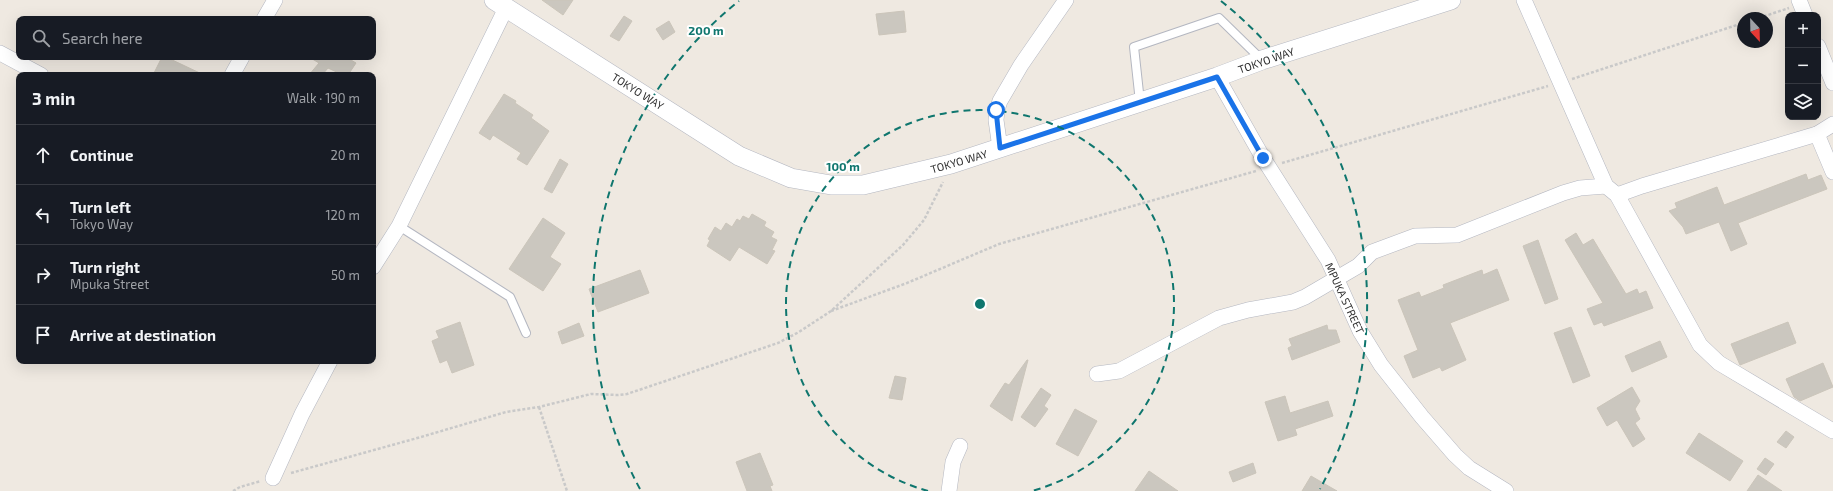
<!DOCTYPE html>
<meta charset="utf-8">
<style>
body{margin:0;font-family:"Exo 2",sans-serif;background:#242831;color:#f1f3f6}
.controls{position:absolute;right:12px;top:12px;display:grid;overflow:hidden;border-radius:8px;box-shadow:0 4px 16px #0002}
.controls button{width:36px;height:36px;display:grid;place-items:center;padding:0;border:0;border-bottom:1px solid #363941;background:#171b24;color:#f1f3f6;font:20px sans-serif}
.compass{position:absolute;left:1737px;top:12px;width:36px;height:36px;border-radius:50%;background:#171b24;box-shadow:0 4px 16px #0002;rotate:158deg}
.stop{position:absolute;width:12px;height:12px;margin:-9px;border:3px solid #1a73e8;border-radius:50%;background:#fff}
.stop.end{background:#1a73e8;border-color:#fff;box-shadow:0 1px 4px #0008}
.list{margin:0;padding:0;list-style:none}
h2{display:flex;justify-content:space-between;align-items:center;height:52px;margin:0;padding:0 16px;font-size:17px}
h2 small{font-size:13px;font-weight:400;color:#9ea1a6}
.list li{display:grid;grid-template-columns:26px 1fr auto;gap:12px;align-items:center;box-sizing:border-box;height:60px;padding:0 16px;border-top:1px solid #363941}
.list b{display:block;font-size:15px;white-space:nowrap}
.list p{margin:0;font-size:13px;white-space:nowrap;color:#9ea1a6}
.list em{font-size:13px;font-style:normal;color:#9ea1a6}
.icon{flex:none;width:22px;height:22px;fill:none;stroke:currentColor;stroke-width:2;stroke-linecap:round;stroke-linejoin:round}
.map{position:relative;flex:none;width:1833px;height:491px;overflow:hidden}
.search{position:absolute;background:#171b24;box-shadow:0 4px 16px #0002;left:16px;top:16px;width:360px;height:44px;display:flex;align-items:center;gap:10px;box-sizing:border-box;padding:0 14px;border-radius:8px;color:#9ea1a6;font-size:15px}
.panel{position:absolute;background:#171b24;box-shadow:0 4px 16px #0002;left:16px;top:72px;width:360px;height:292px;border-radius:8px}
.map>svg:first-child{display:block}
.building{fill:#cbc7bf;stroke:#cbc5ba}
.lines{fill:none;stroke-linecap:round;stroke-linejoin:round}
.service-casing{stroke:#b4b7c1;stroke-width:10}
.minor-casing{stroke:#b4b7c1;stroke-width:16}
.tertiary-casing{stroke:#b4b7c1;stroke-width:20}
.path{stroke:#c9c9c9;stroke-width:2.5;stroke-dasharray:3 2;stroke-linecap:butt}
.service{stroke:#fff;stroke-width:8}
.minor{stroke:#fff;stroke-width:15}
.tertiary{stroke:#fff;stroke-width:19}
.route{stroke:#1a73e8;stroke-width:5}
.ring{fill:none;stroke:#0f766e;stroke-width:2;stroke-dasharray:7 5}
.labels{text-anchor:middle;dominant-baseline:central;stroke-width:4;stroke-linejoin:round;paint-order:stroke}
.street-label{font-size:11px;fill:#2e2e2e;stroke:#fff}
.centre{fill:#0f766e;stroke:#fff;stroke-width:2}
.ring-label{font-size:12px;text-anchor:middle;font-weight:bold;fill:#0f766e;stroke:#fff;stroke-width:4;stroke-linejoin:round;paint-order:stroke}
</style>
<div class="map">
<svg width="1833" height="491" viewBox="0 0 1833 491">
<rect width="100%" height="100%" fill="#efe9e1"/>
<g class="building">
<polygon points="542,0 573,0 563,15"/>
<polygon points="904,11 906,32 879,35 876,14"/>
<polygon points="624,16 632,21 619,41 610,36"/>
<polygon points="669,21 675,32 663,40 656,29"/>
<polygon points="162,57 166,57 204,75 153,75"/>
<polygon points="309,57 346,57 356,63 348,75 343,75 328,68 322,75 309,75 319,63"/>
<polygon points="504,94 516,101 515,103 533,115 531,118 549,131 527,165 517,159 521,153 493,135 490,140 479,133"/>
<polygon points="560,159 568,164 552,193 544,189"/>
<polygon points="1806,174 1808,180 1821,175 1827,189 1738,223 1747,244 1731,251 1719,222 1686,234 1683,227 1669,211 1677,208 1675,203 1717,187 1724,205"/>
<polygon points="752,214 766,222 764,226 774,232 771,237 777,240 772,250 775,251 767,264 739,247 730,261 707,246 710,240 708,239 715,227 721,231 726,223 732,227 737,219 740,221 743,216 749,219"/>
<polygon points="543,218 565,233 550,257 561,264 543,291 509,269"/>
<polygon points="1576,233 1583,245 1593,239 1626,294 1637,289 1639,294 1646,291 1653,308 1604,326 1602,322 1594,325 1587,309 1603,303 1565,240"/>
<polygon points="1538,240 1558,299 1545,304 1523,246"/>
<polygon points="1497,269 1509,300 1450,323 1466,360 1442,371 1440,367 1413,378 1404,356 1418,350 1398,300 1419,292 1421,297 1444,288 1443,285 1482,270 1483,275"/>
<polygon points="640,270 649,293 598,312 589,289"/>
<polygon points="460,322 474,365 452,373 447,360 440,363 432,341 439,338 436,331"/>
<polygon points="1788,322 1796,343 1740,365 1731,344"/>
<polygon points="579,323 584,336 562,344 558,332"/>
<polygon points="1327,325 1328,330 1336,330 1340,342 1292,360 1288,348 1292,346 1289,339"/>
<polygon points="1571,327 1590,376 1573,383 1554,333"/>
<polygon points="1660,341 1667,357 1632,372 1625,356"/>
<polygon points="1027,360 1028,360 1012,421 990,406 1005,383 1009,385"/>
<polygon points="1823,363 1833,387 1800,401 1794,397 1786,379"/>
<polygon points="895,376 906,378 902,400 889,398"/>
<polygon points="1632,387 1640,401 1635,409 1640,419 1635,423 1645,439 1633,447 1617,420 1607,426 1597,408"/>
<polygon points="1041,388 1051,395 1044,406 1048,409 1035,427 1021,417"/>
<polygon points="1285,396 1290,413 1328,401 1333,416 1295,429 1297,435 1278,441 1265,402"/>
<polygon points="1075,409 1097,421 1078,456 1056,444"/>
<polygon points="1786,431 1794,437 1786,448 1777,442"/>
<polygon points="1699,433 1743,461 1730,481 1686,453"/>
<polygon points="760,453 773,485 770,486 772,491 747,491 736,462"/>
<polygon points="1765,458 1774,464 1766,475 1757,469"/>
<polygon points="1253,463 1256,473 1233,482 1229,472"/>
<polygon points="1149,471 1178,491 1135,491"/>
<polygon points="1758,475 1782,491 1747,491"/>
<polygon points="1311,476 1337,491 1302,491"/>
</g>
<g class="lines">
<g class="service-casing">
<g id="service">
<polyline points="1140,102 1134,47 1219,18 1262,60"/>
<polyline points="399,226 510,297 526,333"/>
</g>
</g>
<g class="minor-casing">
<g id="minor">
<polyline points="1524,0 1606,186 1617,195 1700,345 1719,363 1833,431"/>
<polyline points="1799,0 1805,15"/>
<polyline points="264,19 275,0"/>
<polyline points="1818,46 1833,83"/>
<polyline points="0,53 41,75"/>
<polyline points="232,75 242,57"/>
<polyline points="1217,77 1263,158 1328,260 1360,331 1381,365 1422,417 1455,455 1469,468 1506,491"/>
<polyline points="1817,134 1833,172"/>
<polyline points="1000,148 996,120 997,110 1000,101 1021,65 1066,0"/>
<polyline points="1617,195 1642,186 1817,134 1833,124"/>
<polyline points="373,267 399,226 506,8"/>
<polyline points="1097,374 1119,371 1219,318 1248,310 1293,302 1305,297 1358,266 1372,252 1415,236 1457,235 1563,193 1580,188 1606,186"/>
<polyline points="273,478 302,414 330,361"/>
<polyline points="949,491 953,462 960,446"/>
</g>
</g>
<g class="tertiary-casing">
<polyline id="tertiary" points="494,0 739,156 791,178 831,185 863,185 951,164 1217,77 1262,60 1451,0"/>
</g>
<g class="path">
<polyline points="1759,18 1789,8"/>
<polyline points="1572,79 1743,23"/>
<polyline points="1282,163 1548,86"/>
<polyline points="831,311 907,283 999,244 1256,171"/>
<polyline points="539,407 567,491"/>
<polyline points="291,473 421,437 506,412 539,407 591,394 618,395 627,394 778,343 799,332 831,311 903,245 924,220 943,182"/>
<polyline points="233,491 240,487 261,481"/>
</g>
<use href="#service" class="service"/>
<use href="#minor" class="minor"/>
<use href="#tertiary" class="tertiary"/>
</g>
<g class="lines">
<polyline class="route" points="996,110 1000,148 1217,77 1263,158"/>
</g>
<g class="ring">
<path d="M928 491A194 194 0 1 1 1032 491"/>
<path d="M640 489A387 387 0 0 1 739 1M1221 1A387 387 0 0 1 1320 489"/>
</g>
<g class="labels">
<g class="street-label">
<text transform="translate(1266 60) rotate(-19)">TOKYO WAY</text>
<text transform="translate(638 91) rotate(32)">TOKYO WAY</text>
<text transform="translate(959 161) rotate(-16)">TOKYO WAY</text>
<text transform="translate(1345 298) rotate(65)">MPUKA STREET</text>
</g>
</g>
<circle cx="980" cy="304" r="6" class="centre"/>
<g class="ring-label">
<text x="706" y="35">200 m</text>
<text x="843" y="171">100 m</text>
</g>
</svg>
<div class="controls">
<button>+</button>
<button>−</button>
<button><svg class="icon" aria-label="layers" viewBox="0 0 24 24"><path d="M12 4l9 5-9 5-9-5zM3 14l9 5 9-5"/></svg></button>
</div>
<svg class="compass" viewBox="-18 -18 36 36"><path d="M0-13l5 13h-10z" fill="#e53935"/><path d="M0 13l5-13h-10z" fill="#9ea1a6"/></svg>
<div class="stop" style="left:996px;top:110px"></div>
<div class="stop end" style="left:1263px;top:158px"></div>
<div class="search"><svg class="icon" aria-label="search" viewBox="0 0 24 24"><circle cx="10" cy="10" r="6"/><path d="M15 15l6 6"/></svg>Search here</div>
<section class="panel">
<h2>3 min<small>Walk · 190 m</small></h2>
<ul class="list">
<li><svg class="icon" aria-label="ahead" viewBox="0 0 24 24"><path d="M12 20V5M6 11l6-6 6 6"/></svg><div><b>Continue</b></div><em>20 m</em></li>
<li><svg class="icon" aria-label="left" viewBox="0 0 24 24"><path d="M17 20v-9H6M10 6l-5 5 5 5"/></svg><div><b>Turn left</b><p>Tokyo Way</p></div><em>120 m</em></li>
<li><svg class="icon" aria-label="right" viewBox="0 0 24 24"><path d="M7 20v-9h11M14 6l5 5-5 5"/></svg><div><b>Turn right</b><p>Mpuka Street</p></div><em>50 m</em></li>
<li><svg class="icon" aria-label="arrive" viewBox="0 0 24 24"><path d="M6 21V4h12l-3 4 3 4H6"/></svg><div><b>Arrive at destination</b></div></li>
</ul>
</section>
</div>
